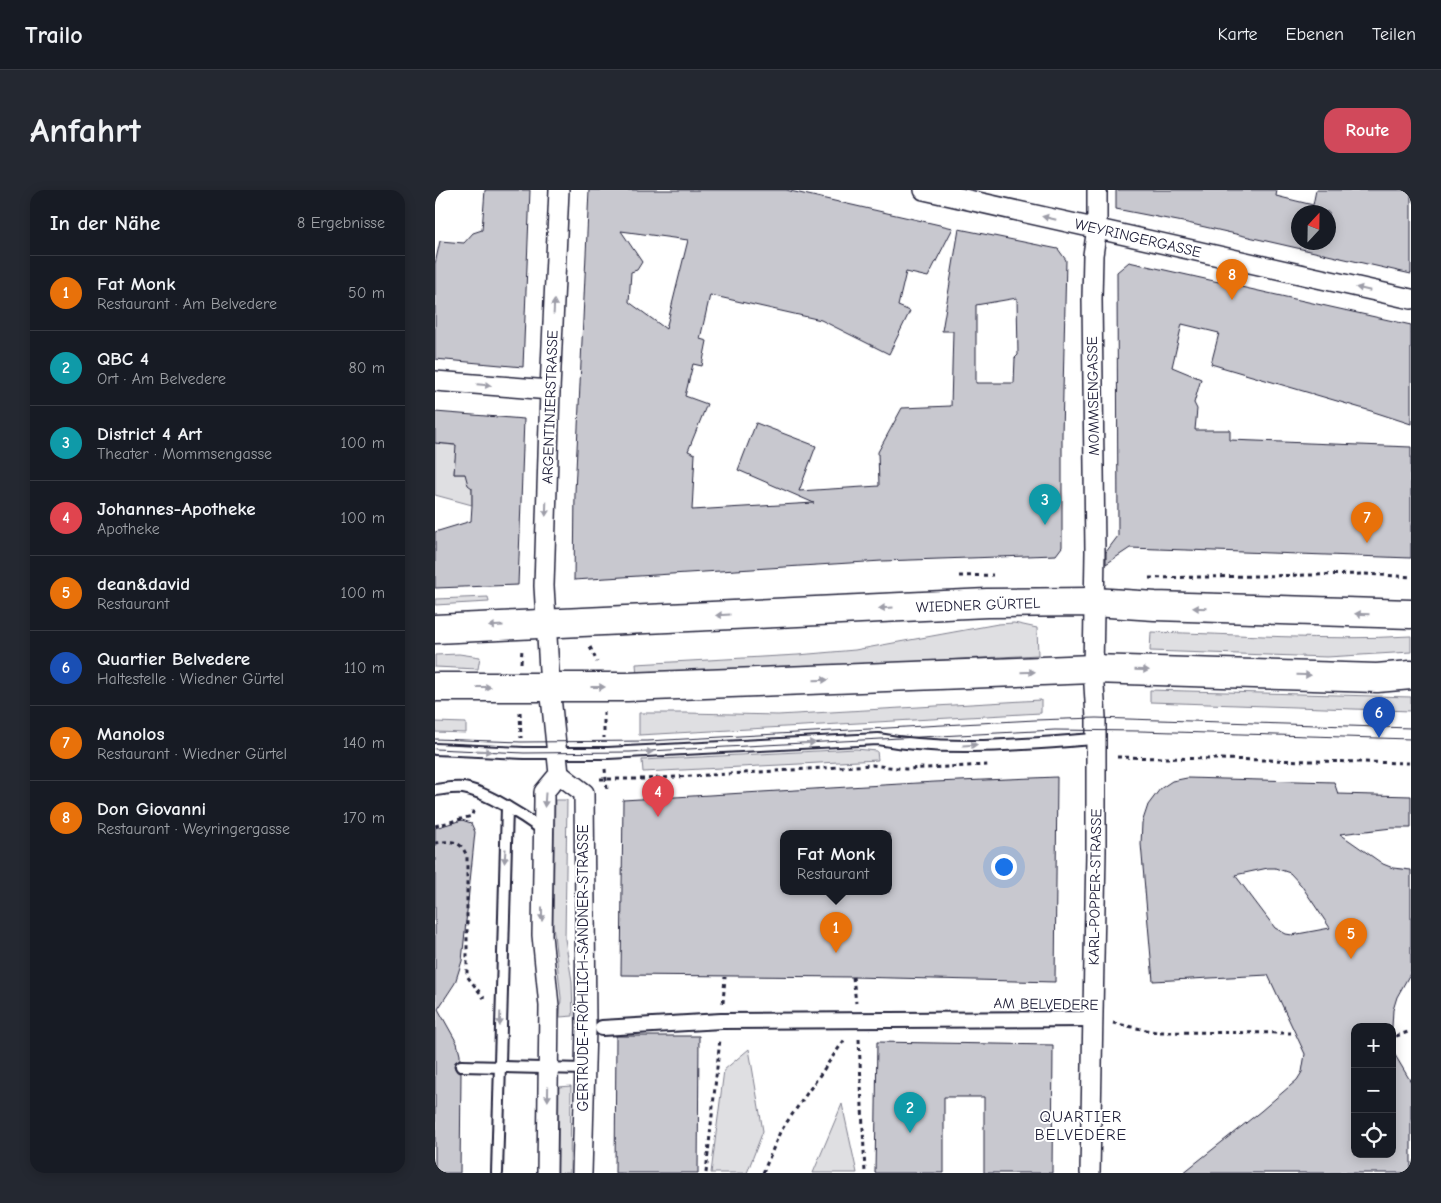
<!DOCTYPE html>
<html lang="de">
<meta charset="utf-8">
<style>
body{margin:0;font-family:"Comic Neue",sans-serif;background:#242831;color:#f1f3f6}
.controls{position:absolute;right:15px;bottom:15px;display:grid;overflow:hidden;border-radius:10px;box-shadow:0 2px 12px #0003}
.controls button{width:45px;height:45px;display:grid;place-items:center;padding:0;border:0;border-bottom:1px solid #363941;background:#171b24;color:#f1f3f6;font:25px sans-serif}
.compass{position:absolute;left:856px;top:15px;width:45px;height:45px;border-radius:50%;background:#171b24;box-shadow:0 2px 12px #0003;rotate:22deg}
.you{position:absolute;left:568px;top:676px;width:18px;height:18px;margin:-12px;border:4px solid #fff;border-radius:50%;background:#1a73e8;box-shadow:0 0 0 8px #1a73e833}
.badge{display:grid;place-items:center;width:32px;height:32px;border-radius:50%;background:#d1495b;color:#fff;font-size:16px;font-weight:700}
.pin{position:absolute;translate:-50% -41px;filter:drop-shadow(0 1px 2px #0008)}
.pin::after{content:'';position:absolute;top:26px;width:18px;height:15px;background:inherit;clip-path:polygon(0 0,100% 0,50% 100%)}
.popup{position:absolute;left:345px;top:640px;width:112px;height:65px;box-sizing:border-box;display:grid;place-content:center;border-radius:10px;background:#171b24;filter:drop-shadow(0 1px 4px #0005);font-size:16px;white-space:nowrap;color:#9ea1a6}
.popup b{font-size:19px;color:#f1f3f6}
.popup::after{content:'';position:absolute;left:50%;top:100%;margin-left:-10px;border:10px solid transparent;border-top-color:#171b24}
.list{margin:0;padding:0;list-style:none}
h2{display:flex;justify-content:space-between;align-items:center;height:65px;margin:0;padding:0 20px;font-size:21px}
h2 small{font-size:16px;font-weight:400;color:#9ea1a6}
.list li{display:grid;grid-template-columns:32px 1fr auto;gap:15px;align-items:center;box-sizing:border-box;height:75px;padding:0 20px;border-top:1px solid #363941}
.list b{display:block;font-size:19px;white-space:nowrap}
.list p{margin:0;font-size:16px;white-space:nowrap;color:#9ea1a6}
.list em{font-size:16px;font-style:normal;color:#9ea1a6}
.icon{flex:none;width:28px;height:28px;fill:none;stroke:currentColor;stroke-width:2;stroke-linecap:round;stroke-linejoin:round}
.map{position:relative;flex:none;width:976px;height:983px;overflow:hidden;border-radius:15px}
header{display:flex;align-items:center;gap:30px;box-sizing:border-box;height:70px;padding:0 25px;background:#171b24;border-bottom:1px solid #363941}
header strong{font-size:24px}
nav{display:flex;gap:28px;margin-inline-start:auto;font-size:18px}
.intro{display:flex;align-items:center;justify-content:space-between;box-sizing:border-box;height:120px;padding:0 30px}
h1{margin:0;font-size:35px}
.button{padding:12px 22px;border-radius:15px;background:#d1495b;color:#fff;font-size:18px;font-weight:700}
main{display:flex;gap:30px;padding:0 30px}
aside{flex:1;background:#171b24;border-radius:15px;box-shadow:0 2px 12px #0003}
.map>svg:first-child{display:block}
.green{fill:#dfdfe2;stroke:#80808e}
.building{fill:#c8c8cf;stroke:#22223b;fill-rule:evenodd}
.lines{fill:none;stroke-linecap:round;stroke-linejoin:round}
.service-casing{stroke:#22223b;stroke-width:14}
.pedestrian-casing{stroke:#22223b;stroke-width:18}
.minor-casing{stroke:#22223b;stroke-width:22}
.primary-casing{stroke:#22223b;stroke-width:31}
.path{stroke:#22223b;stroke-width:3;stroke-dasharray:4 4;stroke-linecap:butt}
.service{stroke:#fff;stroke-width:10}
.pedestrian{stroke:#fff;stroke-width:14}
.minor{stroke:#fff;stroke-width:19}
.primary{stroke:#fff;stroke-width:28}
.tram{stroke:#22223b;stroke-width:1}
.oneway{fill:#9c9ca7}
.labels{text-anchor:middle;dominant-baseline:central;stroke-width:4;stroke-linejoin:round;paint-order:stroke}
.street-label{font-size:15px;fill:#22223b;stroke:#fff}
.neighbourhood-label{font-size:16px;letter-spacing:1px;fill:#22223b;stroke:#fff}
</style>
<header>
<strong>Trailo</strong>
<nav><a>Karte</a><a>Ebenen</a><a>Teilen</a></nav>
</header>
<div class="intro"><h1>Anfahrt</h1><a class="button">Route</a></div>
<main>
<aside>
<h2>In der Nähe<small>8 Ergebnisse</small></h2>
<ul class="list">
<li><span class="badge" style="background:#e8710a">1</span><div><b>Fat Monk</b><p>Restaurant · Am Belvedere</p></div><em>50 m</em></li>
<li><span class="badge" style="background:#0f9aa8">2</span><div><b>QBC 4</b><p>Ort · Am Belvedere</p></div><em>80 m</em></li>
<li><span class="badge" style="background:#0f9aa8">3</span><div><b>District 4 Art</b><p>Theater · Mommsengasse</p></div><em>100 m</em></li>
<li><span class="badge" style="background:#e0444e">4</span><div><b>Johannes-Apotheke</b><p>Apotheke</p></div><em>100 m</em></li>
<li><span class="badge" style="background:#e8710a">5</span><div><b>dean&amp;david</b><p>Restaurant</p></div><em>100 m</em></li>
<li><span class="badge" style="background:#1a4fb4">6</span><div><b>Quartier Belvedere</b><p>Haltestelle · Wiedner Gürtel</p></div><em>110 m</em></li>
<li><span class="badge" style="background:#e8710a">7</span><div><b>Manolos</b><p>Restaurant · Wiedner Gürtel</p></div><em>140 m</em></li>
<li><span class="badge" style="background:#e8710a">8</span><div><b>Don Giovanni</b><p>Restaurant · Weyringergasse</p></div><em>170 m</em></li>
</ul>
</aside>
<div class="map">
<svg width="976" height="983" viewBox="0 0 976 983">
<rect width="100%" height="100%" fill="#fff"/>
<filter id="ink" filterUnits="userSpaceOnUse"><feTurbulence type="fractalNoise" baseFrequency=".02" numOctaves="2"/><feDisplacementMap in="SourceGraphic" scale="10" xChannelSelector="R" yChannelSelector="G"/><feConvolveMatrix kernelMatrix="1 2 1 2 8 2 1 2 1" color-interpolation-filters="sRGB"/></filter>
<g filter="url(#ink)">
<g class="green">
<polygon points="0,253 25,256 20,270 19,284 30,284 33,287 33,294 37,295 37,315 0,305"/>
<polygon points="53,407 54,412 0,415 0,409"/>
<polygon points="579,433 602,438 603,465 202,486 201,474 363,465 420,460 563,434"/>
<path d="M716 442C802 444 890 451 976 446V462L892 467 715 461Z"/>
<polygon points="24,464 45,467 43,479 0,477 0,465"/>
<polygon points="715,500 976,507 976,521 715,512"/>
<polygon points="606,510 606,523 204,545 204,523 251,523 343,525"/>
<polygon points="0,532 31,533 31,543 0,542"/>
<polygon points="421,559 442,561 443,570 208,582 207,570"/>
<polygon points="120,610 132,610 130,749 137,791 138,826 125,827 126,808 118,734"/>
<polygon points="314,859 328,941 312,983 276,983 289,880"/>
<polygon points="136,896 135,983 123,983 124,897"/>
<polygon points="407,914 422,983 378,983"/>
</g>
<g class="building">
<polygon points="50,0 95,0 88,177 0,169 0,74 5,51 29,53 38,43 47,40"/>
<path d="M154 0H351L518 38 493 87 471 82 463 116 475 121 454 164 386 130 275 105 265 149 272 151 267 176 258 174 250 206 272 214 253 261 260 264 257 320 379 313 303 280 321 233 381 256 364 301 444 296 443 262 467 218 516 216 518 141H507L524 39 623 59 631 70 627 245V357L621 365 447 371 139 390 140 302ZM186 41 253 50 231 139 194 112 196 82 202 80 207 72ZM582 108 583 165 580 168 579 193H541V115Z"/>
<path d="M681 0H842L841 6 878 15 881 0H976V84L748 32 681 19ZM864 22H894V52H864Z"/>
<polygon points="694,72 976,135 976,234 936,221 776,174 784,143 747,134 737,177 766,189 759,213 762,219 760,240 795,240 795,250 976,257 976,368 695,358 671,374 671,362 683,346 682,82"/>
<polygon points="0,222 89,229 83,395 0,398 0,342 36,331 37,315 37,298 33,295 30,284 19,284 21,255 0,253"/>
<path d="M622 587 620 792 418 787 186 785 188 610 500 592ZM348 644H454V702H348Z"/>
<path d="M752 588 899 592 903 604 976 606V638H957L905 644 948 674 958 678 976 680V782L962 807 958 820 957 837H920V964H957V860L976 892V983H748L826 921 862 890 867 882 870 864 833 785 718 791 706 654 707 633 713 615 725 599 737 591ZM833 678H840L855 683 866 695 895 738 857 745 851 744 840 738 800 685Z"/>
<polygon points="27,630 36,633 40,642 27,771 20,793 3,819 22,853 25,865 25,869 20,872 19,876 22,882 26,883 25,983 0,983 0,638"/>
<polygon points="181,846 264,846 263,983 180,983"/>
<polygon points="442,852 618,855 617,983 549,983 549,907 509,907 509,983 440,983"/>
</g>
<g class="lines">
<g class="service-casing">
<g id="service">
<path d="M0 559 89 563H173L443 549C514 562 588 554 660 549"/>
<path d="M0 600C9 599 19 597 28 598 50 601 90 627 108 640"/>
<polyline points="26,876 149,879"/>
<polyline points="62,983 72,617"/>
</g>
</g>
<g class="pedestrian-casing">
<polyline id="pedestrian" points="167,838 286,831 658,829"/>
</g>
<g class="minor-casing">
<g id="minor">
<polyline points="489,0 976,109"/>
<polyline points="0,191 115,200"/>
<polyline points="124,584 149,603 151,838 147,983"/>
<polyline points="112,983 114,816 107,745 109,611 109,602 124,584 115,497 109,396 115,200 124,0"/>
<polyline points="655,983 661,661 661,528 658,479 660,362 657,109 658,65 662,38 662,0"/>
</g>
</g>
<g class="primary-casing">
<g id="primary">
<polyline points="0,439 552,413 659,412 720,416 976,424"/>
<polyline points="0,497 192,497 658,479 942,488 976,485"/>
</g>
</g>
<g class="path">
<polyline points="524,386 558,385"/>
<polyline points="714,388 930,384 976,387"/>
<polyline points="155,457 162,472"/>
<polyline points="86,473 87,459"/>
<polyline points="85,522 86,548"/>
<polyline points="169,522 169,548"/>
<polyline points="682,567 976,573"/>
<polyline points="170,579 172,600"/>
<polyline points="165,589 210,589 437,575 470,579 553,575"/>
<polyline points="0,636 37,626 39,617"/>
<path d="M0 653C16 651 26 649 32 667V786L49 808"/>
<polyline points="418,787 421,813"/>
<polyline points="288,813 290,787"/>
<polyline points="678,833 721,842 856,843"/>
<polyline points="961,846 976,841"/>
<polyline points="424,849 430,983"/>
<polyline points="271,983 285,849"/>
<polyline points="328,983 345,942 410,849"/>
</g>
<use href="#service" class="service"/>
<use href="#pedestrian" class="pedestrian"/>
<use href="#minor" class="minor"/>
<use href="#primary" class="primary"/>
<g class="tram">
<polyline points="0,549 86,552 213,551 600,530 661,528 976,538"/>
<polyline points="0,559 89,563 195,562 620,540 705,541 976,549"/>
</g>
</g>
<defs><path id="oneway-solid" d="M-6-.8H1V-3.2L6.5 0L1 3.2V.8H-6Z" transform="scale(1.25)"/></defs>
<g class="oneway">
<use href="#oneway-solid" transform="translate(614 28) rotate(-167)"/>
<use href="#oneway-solid" transform="translate(928 99) rotate(-167)"/>
<use href="#oneway-solid" transform="translate(119 117) rotate(-87)"/>
<use href="#oneway-solid" transform="translate(49 195) rotate(5)"/>
<use href="#oneway-solid" transform="translate(111 319) rotate(92)"/>
<use href="#oneway-solid" transform="translate(451 418) rotate(177)"/>
<use href="#oneway-solid" transform="translate(765 418) rotate(-178)"/>
<use href="#oneway-solid" transform="translate(927 424) rotate(-178)"/>
<use href="#oneway-solid" transform="translate(288 425) rotate(177)"/>
<use href="#oneway-solid" transform="translate(61 436) rotate(177)"/>
<use href="#oneway-solid" transform="translate(707 480) rotate(1)"/>
<use href="#oneway-solid" transform="translate(593 482) rotate(-2)"/>
<use href="#oneway-solid" transform="translate(869 485) rotate(2)"/>
<use href="#oneway-solid" transform="translate(386 490) rotate(-2)"/>
<use href="#oneway-solid" transform="translate(49 497)"/>
<use href="#oneway-solid" transform="translate(163 497)"/>
<use href="#oneway-solid" transform="translate(373 553) rotate(-3)"/>
<use href="#oneway-solid" transform="translate(535 555) rotate(-3)"/>
<use href="#oneway-solid" transform="translate(49 561) rotate(3)"/>
<use href="#oneway-solid" transform="translate(211 562) rotate(-2)"/>
<use href="#oneway-solid" transform="translate(110 610) rotate(94)"/>
<use href="#oneway-solid" transform="translate(70 666) rotate(94)"/>
<use href="#oneway-solid" transform="translate(107 724) rotate(90)"/>
<use href="#oneway-solid" transform="translate(65 829) rotate(92)"/>
<use href="#oneway-solid" transform="translate(113 904) rotate(91)"/>
</g>
</g>
<g class="labels">
<g class="street-label">
<text transform="translate(703 48) rotate(13)">WEYRINGERGASSE</text>
<text transform="translate(658 206) rotate(-91)">MOMMSENGASSE</text>
<text transform="translate(115 217) rotate(-88)">ARGENTINIERSTRASSE</text>
<text transform="translate(543 415) rotate(-2)">WIEDNER GÜRTEL</text>
<text transform="translate(660 697) rotate(-89)">KARL-POPPER-STRASSE</text>
<text transform="translate(148 778) rotate(-90)">GERTRUDE-FRÖHLICH-SANDNER-STRASSE</text>
<text transform="translate(611 814) rotate(1)">AM BELVEDERE</text>
</g>
<g class="neighbourhood-label">
<text x="646" y="927">QUARTIER<tspan x="646" dy="18">BELVEDERE</tspan></text>
</g>
</g>
</svg>
<div class="controls">
<button>+</button>
<button>−</button>
<button><svg class="icon" aria-label="locate" viewBox="0 0 24 24"><circle cx="12" cy="12" r="6"/><path d="M12 2v4M12 18v4M2 12h4M18 12h4"/></svg></button>
</div>
<svg class="compass" viewBox="-18 -18 36 36"><path d="M0-13l5 13h-10z" fill="#e53935"/><path d="M0 13l5-13h-10z" fill="#9ea1a6"/></svg>
<div class="you"></div>
<div class="pin badge" style="left:401px;top:763px;background:#e8710a">1</div>
<div class="popup"><b>Fat Monk</b>Restaurant</div>
<div class="pin badge" style="left:475px;top:943px;background:#0f9aa8">2</div>
<div class="pin badge" style="left:610px;top:335px;background:#0f9aa8">3</div>
<div class="pin badge" style="left:223px;top:627px;background:#e0444e">4</div>
<div class="pin badge" style="left:916px;top:769px;background:#e8710a">5</div>
<div class="pin badge" style="left:944px;top:548px;background:#1a4fb4">6</div>
<div class="pin badge" style="left:932px;top:353px;background:#e8710a">7</div>
<div class="pin badge" style="left:797px;top:110px;background:#e8710a">8</div>
</div>
</main>
